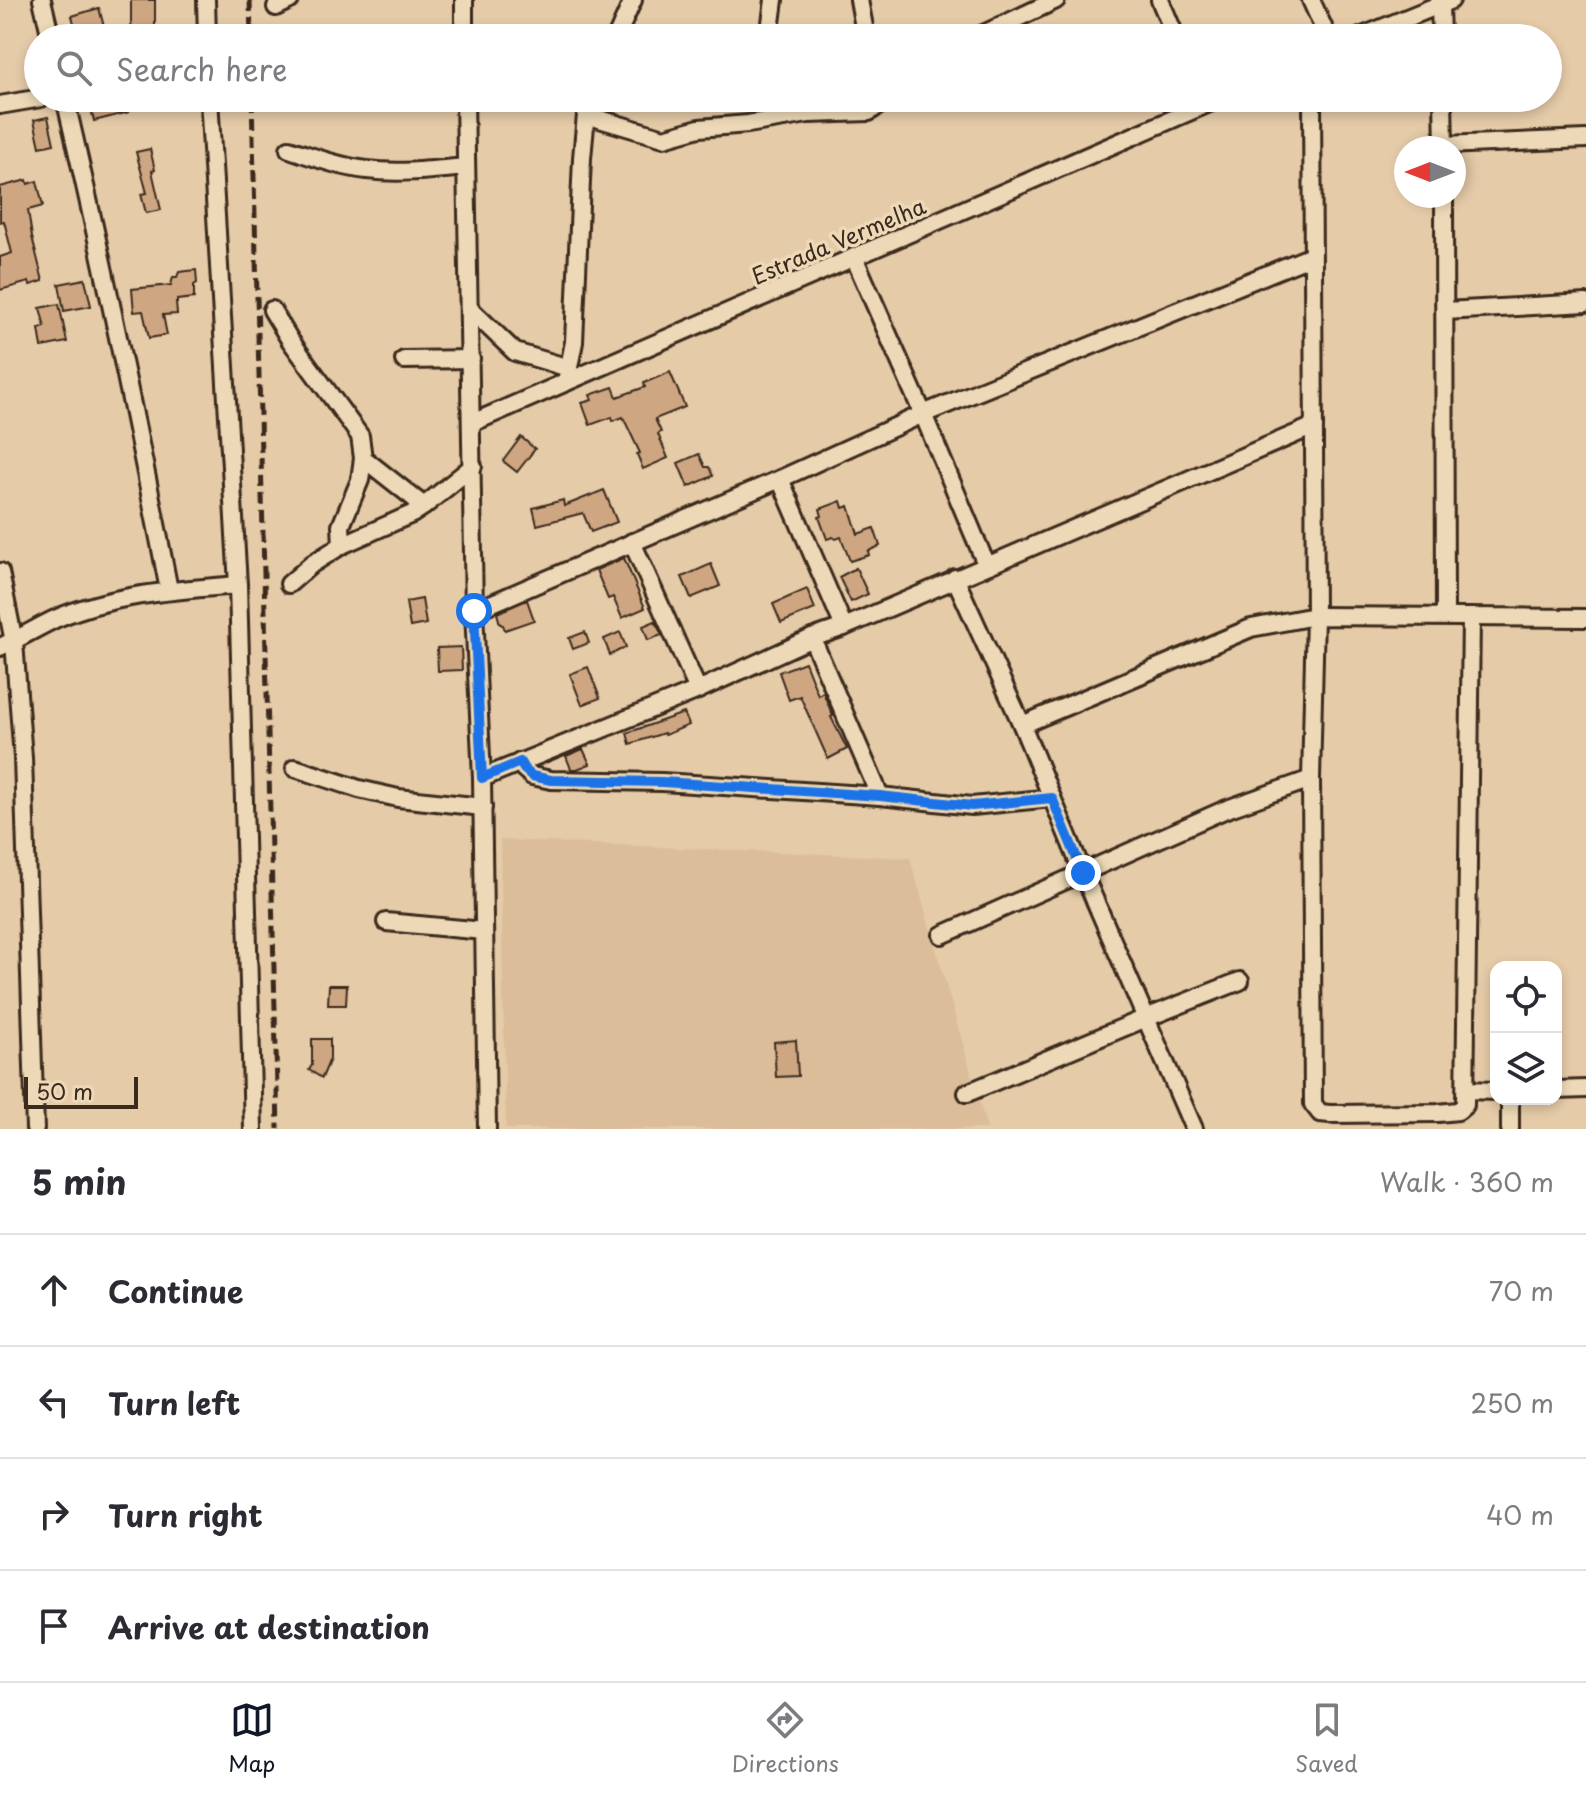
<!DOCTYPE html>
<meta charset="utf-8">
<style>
body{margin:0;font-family:"Playpen Sans",sans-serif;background:#f2f2f3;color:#2b2b33}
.controls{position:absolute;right:24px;bottom:24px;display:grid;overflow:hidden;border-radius:16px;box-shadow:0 4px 12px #0003}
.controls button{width:72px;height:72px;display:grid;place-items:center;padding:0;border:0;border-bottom:2px solid #e1e1e2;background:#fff;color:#2b2b33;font:40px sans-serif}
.compass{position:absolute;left:1394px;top:136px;width:72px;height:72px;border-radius:50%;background:#fff;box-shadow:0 4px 12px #0003;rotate:270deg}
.scale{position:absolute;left:24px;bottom:20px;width:114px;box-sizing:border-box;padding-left:8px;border:4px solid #3b2a1e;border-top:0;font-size:22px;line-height:28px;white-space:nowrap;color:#3b2a1e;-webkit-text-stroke:6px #edd9b7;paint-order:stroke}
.stop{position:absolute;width:24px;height:24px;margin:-18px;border:6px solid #1a73e8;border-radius:50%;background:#fff}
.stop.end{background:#1a73e8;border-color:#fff;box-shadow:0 2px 8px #0008}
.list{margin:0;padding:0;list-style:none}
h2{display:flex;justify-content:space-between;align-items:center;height:104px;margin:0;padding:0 32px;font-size:34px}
h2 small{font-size:26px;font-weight:400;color:#7c7c81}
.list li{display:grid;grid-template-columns:52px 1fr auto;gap:24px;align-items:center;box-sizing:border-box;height:112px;padding:0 32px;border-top:2px solid #e1e1e2}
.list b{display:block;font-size:30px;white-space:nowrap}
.list em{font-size:26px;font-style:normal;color:#7c7c81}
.icon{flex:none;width:44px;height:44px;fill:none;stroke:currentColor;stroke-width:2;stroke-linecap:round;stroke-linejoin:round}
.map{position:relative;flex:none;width:1586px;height:1129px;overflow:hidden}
.search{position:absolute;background:#fff;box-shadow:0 4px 12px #0003;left:24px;right:24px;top:24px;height:88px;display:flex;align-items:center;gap:20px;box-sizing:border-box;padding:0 28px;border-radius:44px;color:#7c7c81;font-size:30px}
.sheet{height:552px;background:#fff}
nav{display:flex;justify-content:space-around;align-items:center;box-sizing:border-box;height:112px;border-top:2px solid #e1e1e2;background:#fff;font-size:22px;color:#7c7c81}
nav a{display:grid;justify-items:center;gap:4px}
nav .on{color:#111827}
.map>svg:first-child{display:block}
.built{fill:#dbbd9a}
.building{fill:#cfa682;stroke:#3b2a1e;stroke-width:2}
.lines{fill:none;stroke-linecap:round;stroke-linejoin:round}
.minor-casing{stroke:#3b2a1e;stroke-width:22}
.minor{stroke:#edd9b7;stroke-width:16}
.rail{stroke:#3b2a1e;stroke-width:5;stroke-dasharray:12 6;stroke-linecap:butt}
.route{stroke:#1a73e8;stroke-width:10}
.labels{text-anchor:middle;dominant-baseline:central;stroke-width:7;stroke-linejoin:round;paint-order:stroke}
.street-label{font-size:22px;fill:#3b2a1e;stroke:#edd9b7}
</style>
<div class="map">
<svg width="1586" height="1129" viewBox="0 0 1586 1129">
<rect width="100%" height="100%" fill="#e5cba8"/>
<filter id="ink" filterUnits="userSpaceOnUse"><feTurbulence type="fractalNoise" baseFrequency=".0125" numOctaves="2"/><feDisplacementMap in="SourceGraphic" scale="16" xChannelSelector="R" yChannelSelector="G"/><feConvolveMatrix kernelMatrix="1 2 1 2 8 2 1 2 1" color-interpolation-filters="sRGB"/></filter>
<g filter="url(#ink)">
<polygon class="built" points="500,840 910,858 987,1129 506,1129"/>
<g class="building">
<rect x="131" y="0" width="24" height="38"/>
<polygon points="99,8 107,38 78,38 72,16"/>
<polygon points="99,98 118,98 119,101 125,100 129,112 94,121 89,101"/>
<polygon points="48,117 54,144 40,147 34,120"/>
<polygon points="150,149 155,170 152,171 161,210 146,213 141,194 147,193 136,152"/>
<polygon points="27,180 28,184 37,181 43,206 28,210 32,237 43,281 30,285 29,282 0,290 0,257 12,253 4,221 0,222 0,187"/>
<polygon points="196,270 197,283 194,285 194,298 177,300 177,303 176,303 177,314 163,315 167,335 149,338 143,311 134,312 132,289 171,285 173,277 177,277 179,272"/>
<polygon points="85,279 91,306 64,311 59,284"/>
<polygon points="59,304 67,342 42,347 39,329 45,327 40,308"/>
<polygon points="670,372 685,407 655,419 661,432 658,434 668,458 643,469 637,454 640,453 623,417 613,421 612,417 590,425 582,403 592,400 590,395 613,387 617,397 645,387 644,383"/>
<polygon points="521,437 535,449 517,472 503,461"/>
<polygon points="699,454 705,467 709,467 713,476 688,487 678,463"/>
<polygon points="604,490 617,522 591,532 583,513 537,525 533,508 563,500 564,506"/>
<polygon points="841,501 843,508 849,506 858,534 874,528 880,546 868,551 869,555 850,561 841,537 836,539 833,537 827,539 819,517 822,516 820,509"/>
<polygon points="624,558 645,608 622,618 613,597 608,599 596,570"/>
<polygon points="711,564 720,586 691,598 682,577"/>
<polygon points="856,568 868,594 851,602 839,577"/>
<polygon points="807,589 815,609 781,623 773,604"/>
<polygon points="422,599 426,624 410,627 406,602"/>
<polygon points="527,600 534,620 505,630 503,625 500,624 497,613"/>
<polygon points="655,621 662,635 648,640 643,626"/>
<polygon points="585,632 589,643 573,649 569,638"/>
<polygon points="620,632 626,647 610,655 604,639"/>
<polygon points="461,647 462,670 438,671 437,648"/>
<polygon points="805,662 818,695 823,692 833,716 831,717 847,749 828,759 800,696 789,700 779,672"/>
<polygon points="588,667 600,698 582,705 570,674"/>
<polygon points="684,713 689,725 665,735 664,733 630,744 627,733"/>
<polygon points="583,749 590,764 577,769 571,769 566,756"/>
<polygon points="329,985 347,985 346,1005 328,1005"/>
<polygon points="312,1039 330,1039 330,1059 322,1078 309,1070 312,1065"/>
<polygon points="796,1040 798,1076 776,1077 774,1042"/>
</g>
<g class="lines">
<g class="minor-casing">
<g id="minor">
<polyline points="42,0 51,38"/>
<polyline points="206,0 207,38"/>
<polyline points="464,0 464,38"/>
<polyline points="859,0 866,38"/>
<polyline points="1160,0 1176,38"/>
<polyline points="1311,0 1328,38"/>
<polyline points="1440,4 1441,38"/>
<polyline points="276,7 290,0"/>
<polyline points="616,38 633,0"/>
<polyline points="769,38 774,0"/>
<polyline points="975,38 1056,0"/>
<polyline points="1358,38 1451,0"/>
<path d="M65 98C103 261 137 425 169 590"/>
<polyline points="209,98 238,585 253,1129"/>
<polyline points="465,98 474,611 482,778 487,1129"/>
<polyline points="1312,98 1315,616 1311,779 1313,1104 1320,1113 1330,1114 1438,1113 1458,1111 1465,1105 1471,617"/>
<polyline points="1443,98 1444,148"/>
<polyline points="0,105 41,98"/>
<polyline points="586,115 664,138 699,128 748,124 808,114 869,112 879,105 880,98"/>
<polyline points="1444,145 1586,139"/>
<path d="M289 149C314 157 340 167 367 170 400 174 433 170 466 167"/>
<polyline points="1444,196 1445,616"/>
<polyline points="854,257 923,414 986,564"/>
<polyline points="470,309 515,352 569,368"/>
<polyline points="272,310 290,340 360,436 363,458 360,480 341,526 342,545"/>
<polyline points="1445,311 1586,303"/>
<polyline points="404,360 471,359"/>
<polyline points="566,382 574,342 582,158 586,115 590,98"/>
<polyline points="472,423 1221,98"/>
<polyline points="363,458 424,506"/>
<polyline points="780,479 844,627"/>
<polyline points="632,542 698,690"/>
<polyline points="0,572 14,642 23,758 35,1129"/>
<polyline points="955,578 1022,725 1083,873 1194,1129"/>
<polyline points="289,584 312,564 342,545 412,514 424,506 473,466"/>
<polyline points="474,611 780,479 923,414 1312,256"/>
<polyline points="812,638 880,796"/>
<path d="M0 647C19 639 36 628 55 619 113 594 176 590 238 585"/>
<polyline points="1022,725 1251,628 1315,616 1586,618"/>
<polyline points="520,762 524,769 532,776 551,780 662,782 880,796 972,806 1052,798"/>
<polyline points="295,768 359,789 398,798 483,807"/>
<polyline points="482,778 698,690 812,638 844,627 1314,426"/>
<polyline points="386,922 484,931"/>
<polyline points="942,935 1224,810 1311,779"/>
<polyline points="1466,1090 1496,1091"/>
<polyline points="1556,1090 1586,1089"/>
<polyline points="967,1093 1146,1018 1240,981"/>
<polyline points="1510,1099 1510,1129"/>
</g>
</g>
<use href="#minor" class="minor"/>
<g class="rail">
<polyline points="250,0 251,38"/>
<polyline points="252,98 278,1129"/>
</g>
</g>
</g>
<g class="lines" filter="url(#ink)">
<polyline class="route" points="474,611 482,778 520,762 524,769 532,776 551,780 662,782 880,796 972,806 1052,798 1083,873"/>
</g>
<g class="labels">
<g class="street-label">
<text transform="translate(838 240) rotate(-23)">Estrada Vermelha</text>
</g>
</g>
</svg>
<div class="controls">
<button><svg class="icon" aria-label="locate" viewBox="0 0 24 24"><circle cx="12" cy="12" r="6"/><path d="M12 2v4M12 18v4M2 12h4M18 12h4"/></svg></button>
<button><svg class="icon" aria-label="layers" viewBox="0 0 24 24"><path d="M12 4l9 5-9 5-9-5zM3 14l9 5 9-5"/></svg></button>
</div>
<svg class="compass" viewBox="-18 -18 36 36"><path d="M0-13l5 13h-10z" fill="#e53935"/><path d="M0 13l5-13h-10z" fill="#7c7c81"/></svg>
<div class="scale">50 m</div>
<div class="stop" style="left:474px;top:611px"></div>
<div class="stop end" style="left:1083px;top:873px"></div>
<div class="search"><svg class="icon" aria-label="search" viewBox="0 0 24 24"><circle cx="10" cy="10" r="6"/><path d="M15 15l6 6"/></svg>Search here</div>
</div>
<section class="sheet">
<h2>5 min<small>Walk · 360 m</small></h2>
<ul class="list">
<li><svg class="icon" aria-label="ahead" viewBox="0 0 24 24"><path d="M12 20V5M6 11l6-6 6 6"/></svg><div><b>Continue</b></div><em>70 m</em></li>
<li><svg class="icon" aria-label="left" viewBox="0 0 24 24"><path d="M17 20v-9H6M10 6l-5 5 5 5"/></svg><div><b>Turn left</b></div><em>250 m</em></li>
<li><svg class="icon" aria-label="right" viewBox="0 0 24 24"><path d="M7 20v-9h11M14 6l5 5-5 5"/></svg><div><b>Turn right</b></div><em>40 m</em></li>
<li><svg class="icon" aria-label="arrive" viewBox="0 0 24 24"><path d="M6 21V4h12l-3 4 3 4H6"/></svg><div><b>Arrive at destination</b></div></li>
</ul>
</section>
<nav>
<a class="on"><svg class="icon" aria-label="map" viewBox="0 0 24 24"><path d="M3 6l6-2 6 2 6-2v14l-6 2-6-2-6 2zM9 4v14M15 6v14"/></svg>Map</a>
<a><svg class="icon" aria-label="directions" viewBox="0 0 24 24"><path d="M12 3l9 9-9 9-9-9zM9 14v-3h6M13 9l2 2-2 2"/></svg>Directions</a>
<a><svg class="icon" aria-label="saved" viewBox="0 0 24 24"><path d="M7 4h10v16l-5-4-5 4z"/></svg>Saved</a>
</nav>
